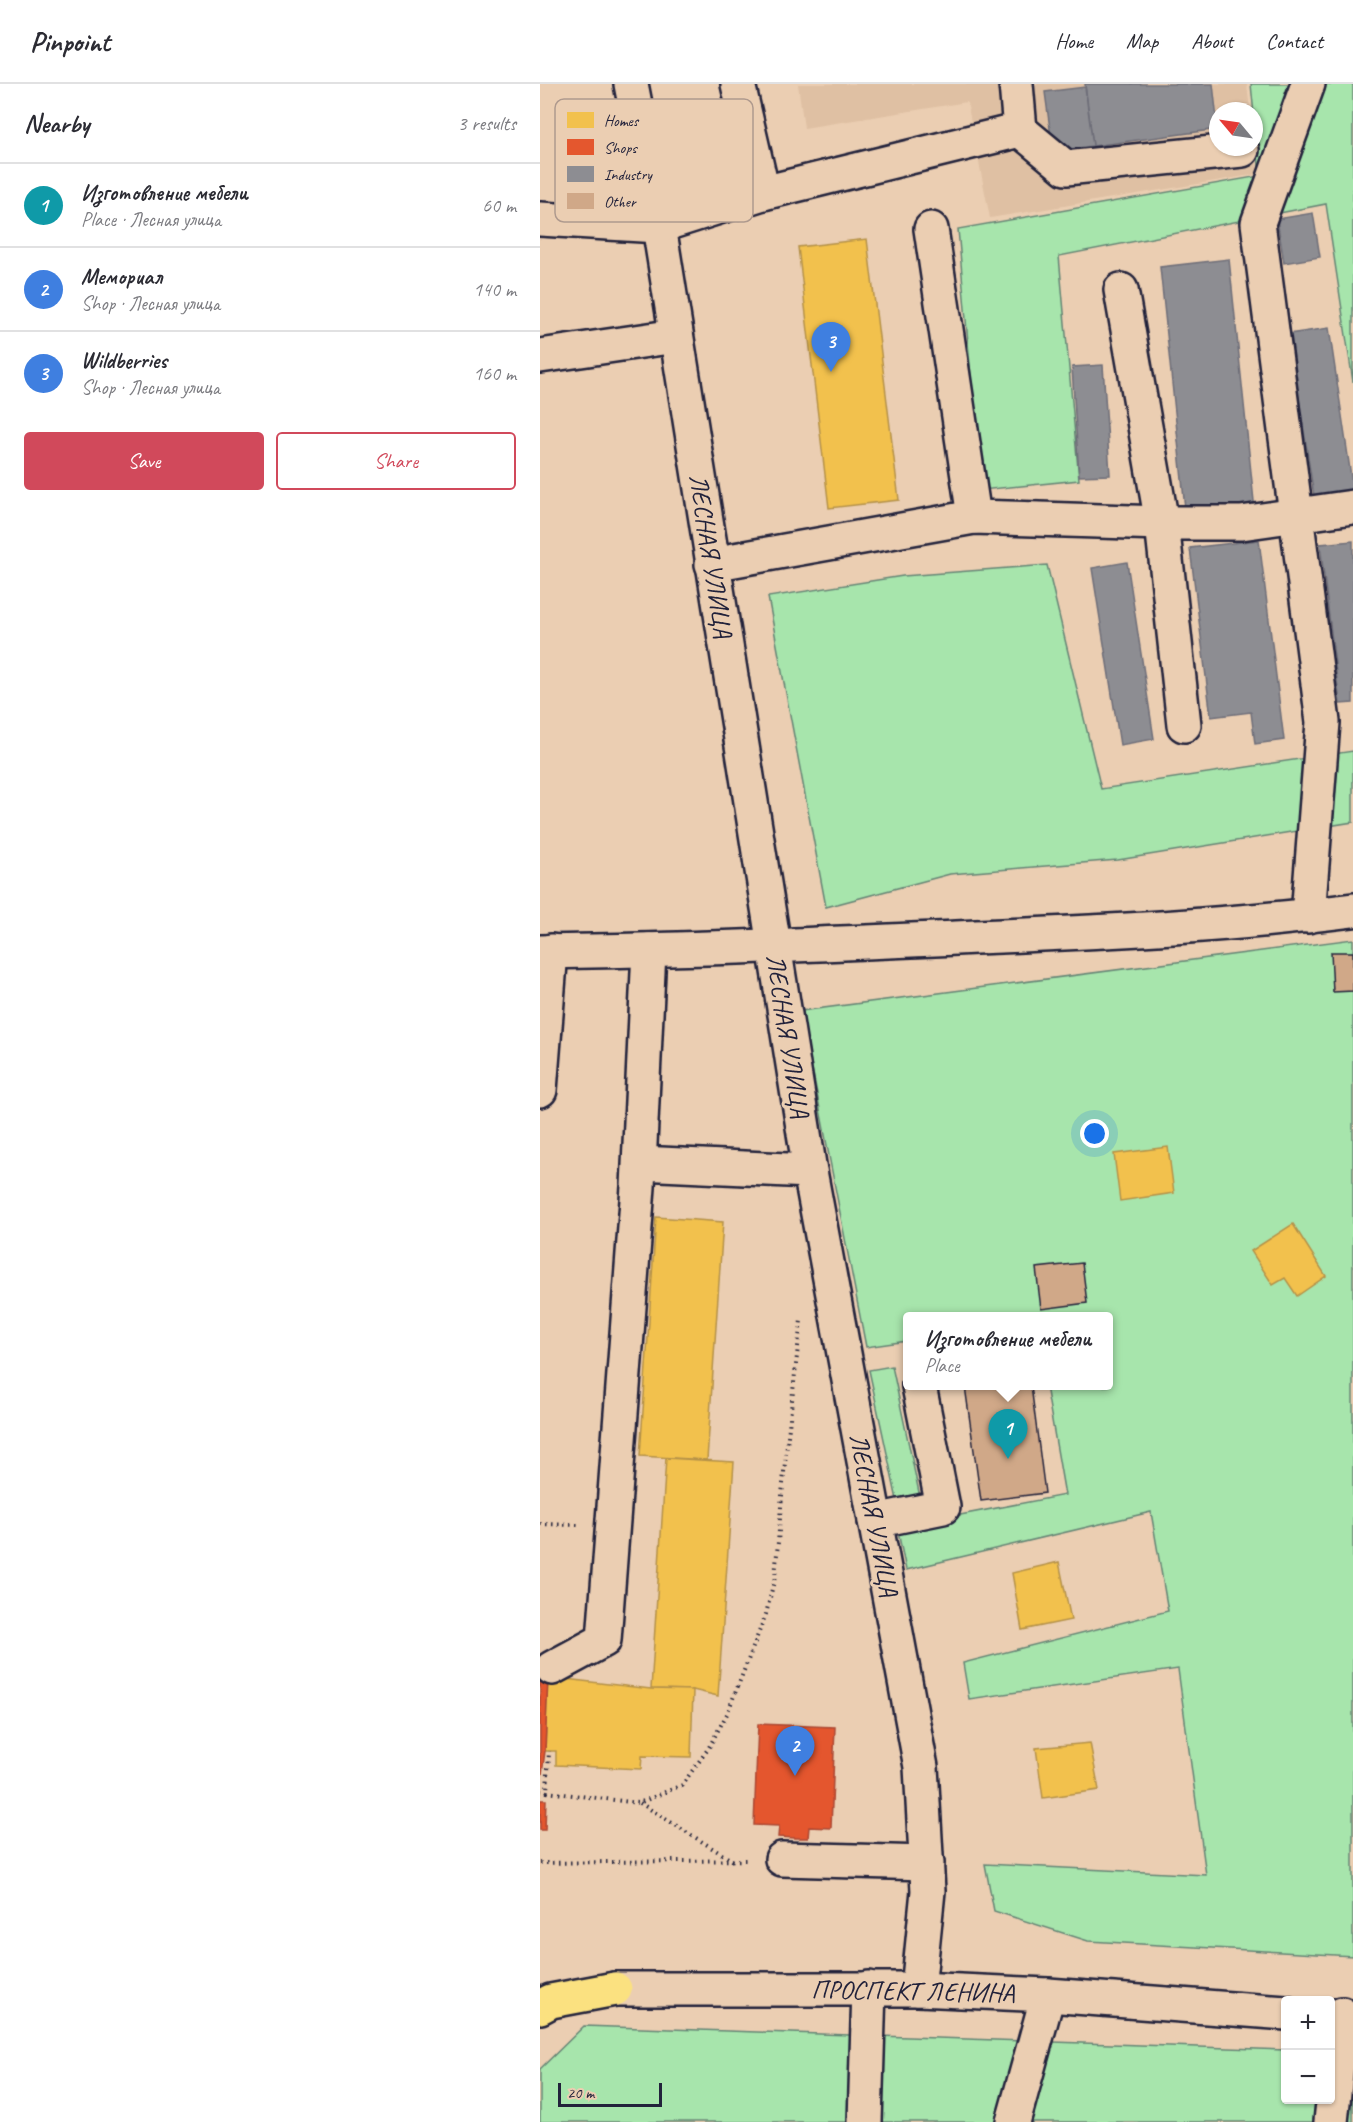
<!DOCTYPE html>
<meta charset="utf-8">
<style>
body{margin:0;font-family:Caveat,sans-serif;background:#f2f2f3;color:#2b2b33}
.controls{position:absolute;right:18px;bottom:18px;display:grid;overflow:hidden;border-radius:6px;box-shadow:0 2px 4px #0004}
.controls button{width:54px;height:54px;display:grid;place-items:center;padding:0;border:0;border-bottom:2px solid #e1e1e2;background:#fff;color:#2b2b33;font:30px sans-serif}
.compass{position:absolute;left:669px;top:18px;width:54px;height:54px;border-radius:50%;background:#fff;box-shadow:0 2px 4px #0004;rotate:299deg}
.scale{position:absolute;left:18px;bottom:15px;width:104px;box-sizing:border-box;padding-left:6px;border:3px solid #22223b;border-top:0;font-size:16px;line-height:21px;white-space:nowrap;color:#22223b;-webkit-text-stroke:4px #ebceb2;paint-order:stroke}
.you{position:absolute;left:555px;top:1050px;width:21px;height:21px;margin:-15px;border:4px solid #fff;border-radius:50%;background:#1a73e8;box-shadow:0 0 0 9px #1a73e833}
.badge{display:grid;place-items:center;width:39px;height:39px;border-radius:50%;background:#d1495b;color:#fff;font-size:20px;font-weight:700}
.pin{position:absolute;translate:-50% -50px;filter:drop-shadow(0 2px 3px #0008)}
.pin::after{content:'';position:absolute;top:32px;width:21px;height:18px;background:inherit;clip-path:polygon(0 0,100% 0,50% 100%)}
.popup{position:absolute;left:363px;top:1228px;width:210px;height:78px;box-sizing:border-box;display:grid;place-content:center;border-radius:6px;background:#fff;filter:drop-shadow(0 2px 4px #0005);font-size:20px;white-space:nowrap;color:#7c7c81}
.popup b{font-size:22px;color:#2b2b33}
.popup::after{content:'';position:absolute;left:50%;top:100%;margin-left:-12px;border:12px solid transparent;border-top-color:#fff}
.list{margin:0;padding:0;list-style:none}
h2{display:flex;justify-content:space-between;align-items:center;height:78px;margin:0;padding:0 24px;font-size:26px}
h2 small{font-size:20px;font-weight:400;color:#7c7c81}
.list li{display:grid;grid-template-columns:39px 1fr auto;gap:18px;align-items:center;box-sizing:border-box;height:84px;padding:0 24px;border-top:2px solid #e1e1e2}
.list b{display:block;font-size:22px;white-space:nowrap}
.list p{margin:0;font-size:20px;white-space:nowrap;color:#7c7c81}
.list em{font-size:20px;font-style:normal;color:#7c7c81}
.actions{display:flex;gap:12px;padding:18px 24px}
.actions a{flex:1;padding:14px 0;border:2px solid #d1495b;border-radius:6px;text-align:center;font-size:21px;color:#d1495b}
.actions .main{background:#d1495b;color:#fff}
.map{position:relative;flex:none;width:813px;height:2038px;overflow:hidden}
header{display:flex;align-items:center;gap:36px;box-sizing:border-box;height:84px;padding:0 30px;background:#fff;border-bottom:2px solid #e1e1e2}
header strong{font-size:28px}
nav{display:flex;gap:33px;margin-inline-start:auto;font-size:21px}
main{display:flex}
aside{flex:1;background:#fff}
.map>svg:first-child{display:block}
.built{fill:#dfc0a3}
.green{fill:#a7e5ac;stroke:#648474;stroke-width:1.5}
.homes{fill:#f2c14e;stroke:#b49148;stroke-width:1.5}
.shops{fill:#e4572e;stroke:#aa4732;stroke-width:1.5}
.industry{fill:#8d8d92;stroke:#6d6d78;stroke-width:1.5}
.building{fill:#d0a888;stroke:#22223b;stroke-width:1.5}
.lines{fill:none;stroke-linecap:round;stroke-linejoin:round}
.minor-casing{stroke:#22223b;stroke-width:38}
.major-casing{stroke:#22223b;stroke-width:38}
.path{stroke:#22223b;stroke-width:4;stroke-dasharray:1.5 4.5;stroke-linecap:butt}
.minor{stroke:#ebceb2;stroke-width:33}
.major{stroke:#fbe180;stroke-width:33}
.labels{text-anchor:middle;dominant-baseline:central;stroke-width:6;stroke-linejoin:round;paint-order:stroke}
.street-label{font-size:26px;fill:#22223b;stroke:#ebceb2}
.key{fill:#ebceb2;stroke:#af9a8e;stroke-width:1.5}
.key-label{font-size:16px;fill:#22223b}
</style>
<header>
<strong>Pinpoint</strong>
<nav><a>Home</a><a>Map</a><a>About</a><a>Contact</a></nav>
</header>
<main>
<aside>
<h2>Nearby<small>3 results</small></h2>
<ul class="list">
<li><span class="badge" style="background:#0f9aa8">1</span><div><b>Изготовление мебели</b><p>Place · Лесная улица</p></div><em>60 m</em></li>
<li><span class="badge" style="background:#3f7fe0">2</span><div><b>Мемориал</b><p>Shop · Лесная улица</p></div><em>140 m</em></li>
<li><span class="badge" style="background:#3f7fe0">3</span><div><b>Wildberries</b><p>Shop · Лесная улица</p></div><em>160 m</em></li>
</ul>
<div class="actions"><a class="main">Save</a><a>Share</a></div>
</aside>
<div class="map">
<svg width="813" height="2038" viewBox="0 0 813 2038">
<rect width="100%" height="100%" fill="#ebceb2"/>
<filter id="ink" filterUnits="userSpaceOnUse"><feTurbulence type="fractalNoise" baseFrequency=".0167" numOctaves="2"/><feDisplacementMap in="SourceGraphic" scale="12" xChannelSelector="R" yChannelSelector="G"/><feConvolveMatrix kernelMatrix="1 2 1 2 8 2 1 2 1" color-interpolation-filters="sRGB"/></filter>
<g filter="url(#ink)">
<polygon class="built" points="258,0 707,0 710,27 678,27 678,63 714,58 718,90 450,134 427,18 264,44"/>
<g class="green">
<polygon points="711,0 813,0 813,298 786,120 519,172 539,396 441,406 418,145 720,92"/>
<polygon points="507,481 561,705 813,667 813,738 578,776 410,790 286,823 228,513 363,492"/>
<polygon points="813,855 813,1872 548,1857 454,1827 445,1780 666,1791 638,1585 429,1615 423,1579 628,1527 611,1428 366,1486 357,1443 525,1411 506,1302 568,1302 568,1232 368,1232 367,1257 326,1263 261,927"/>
<polygon points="352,1282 380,1413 357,1416 329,1286"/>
<polygon points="44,1942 745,1966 746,2016 790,2016 813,1968 813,2038 0,2038 0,1985"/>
</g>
<g class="homes">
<polygon points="327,155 359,416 289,424 258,163"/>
<polygon points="628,1063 634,1109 580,1117 574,1070"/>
<polygon points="116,1133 183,1138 167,1376 100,1372"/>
<polygon points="753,1140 786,1192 757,1212 745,1194 733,1201 711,1167"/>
<polygon points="126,1374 194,1378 178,1612 153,1606 111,1605"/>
<polygon points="519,1478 531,1536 482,1546 472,1489"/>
<polygon points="8,1593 111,1605 153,1606 151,1673 102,1672 101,1685 16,1681 16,1667 5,1667"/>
<polygon points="550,1659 559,1706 503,1714 496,1664"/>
</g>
<g class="shops">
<polygon points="0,1592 8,1593 5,1667 2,1690 0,1690"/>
<polygon points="218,1640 295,1643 291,1744 269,1743 268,1754 254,1754 238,1753 239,1742 214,1741"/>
<polygon points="0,1716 6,1716 5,1746 0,1746"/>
</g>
<g class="industry">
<polygon points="545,0 673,0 678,45 553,62"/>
<polygon points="545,3 553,62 513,67 505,8"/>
<polygon points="773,129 780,173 744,179 737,135"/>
<polygon points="689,175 715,427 646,434 620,183"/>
<polygon points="789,244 813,406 774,412 749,250"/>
<polygon points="563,281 570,391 539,392 532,283"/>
<polygon points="719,456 744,656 715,660 711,628 671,633 650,464"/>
<polygon points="813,457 813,619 800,620 780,460"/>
<polygon points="587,478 614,655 580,661 552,484"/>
</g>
<g class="building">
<polygon points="791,868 813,868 813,907 793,908"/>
<polygon points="542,1179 547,1219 501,1225 496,1184"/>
<polygon points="425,1302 491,1302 505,1409 441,1417"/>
</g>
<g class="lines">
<g class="minor-casing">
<g id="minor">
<polyline points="91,0 119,142 270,1087 381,1683 388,1807 378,1905"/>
<polyline points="198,0 223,109"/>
<polyline points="476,0 480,46 526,84 702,66"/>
<polyline points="768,0 718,139 783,638 768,832"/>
<polyline points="0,135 119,142 223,109 480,46"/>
<polyline points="391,145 434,433"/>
<polyline points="581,206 622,439 644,641"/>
<polyline points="0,272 136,252"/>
<polyline points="172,480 434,433 622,439 701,439 813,423"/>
<path d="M0 868C146 866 291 860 436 853 562 848 688 842 813 826"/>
<polyline points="0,1006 11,867"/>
<polyline points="100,1079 270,1087"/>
<polyline points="335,1437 403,1423 379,1302"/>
<polyline points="12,1584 64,1556 98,1103 109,866"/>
<polyline points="242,1775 387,1779"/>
<polyline points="75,1905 378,1905 508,1911 746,1929"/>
<polyline points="325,2038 329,1904"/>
<polyline points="473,2038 508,1911"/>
<polyline points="791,2038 802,1930"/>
</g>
</g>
<g class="major-casing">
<polyline id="major" points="0,1923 11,1917 75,1905"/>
</g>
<g class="path">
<polyline points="0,1440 38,1441"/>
<polyline points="0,1707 7,1708 9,1667"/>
<polyline points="7,1708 99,1719 142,1701 168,1665 187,1630 226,1530 235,1493 244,1388 261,1236"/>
<polyline points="100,1719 193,1777"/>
<polyline points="0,1779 209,1776"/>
</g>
<use href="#minor" class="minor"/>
<use href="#major" class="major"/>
</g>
</g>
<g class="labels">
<g class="street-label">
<text transform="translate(171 472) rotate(81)">ЛЕСНАЯ УЛИЦА</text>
<text transform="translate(248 952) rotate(81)">ЛЕСНАЯ УЛИЦА</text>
<text transform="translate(334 1431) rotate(79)">ЛЕСНАЯ УЛИЦА</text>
<text transform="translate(373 1907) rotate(1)">ПРОСПЕКТ ЛЕНИНА</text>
</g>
</g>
<rect x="15" y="15" width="198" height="123" rx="9" class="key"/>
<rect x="27" y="28" width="27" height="16" fill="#f2c14e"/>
<rect x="27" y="55" width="27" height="16" fill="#e4572e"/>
<rect x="27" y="82" width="27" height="16" fill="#8d8d92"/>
<rect x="27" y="109" width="27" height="16" fill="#d0a888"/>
<g class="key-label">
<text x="64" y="42">Homes</text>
<text x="64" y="69">Shops</text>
<text x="64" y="96">Industry</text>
<text x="64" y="123">Other</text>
</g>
</svg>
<div class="controls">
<button>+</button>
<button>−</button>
</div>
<svg class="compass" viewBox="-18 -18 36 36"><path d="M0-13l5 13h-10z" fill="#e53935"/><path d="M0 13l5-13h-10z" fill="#7c7c81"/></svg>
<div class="scale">20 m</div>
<div class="you"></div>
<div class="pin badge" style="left:468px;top:1375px;background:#0f9aa8">1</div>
<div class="popup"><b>Изготовление мебели</b>Place</div>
<div class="pin badge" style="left:255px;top:1692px;background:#3f7fe0">2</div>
<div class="pin badge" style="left:291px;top:288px;background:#3f7fe0">3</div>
</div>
</main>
